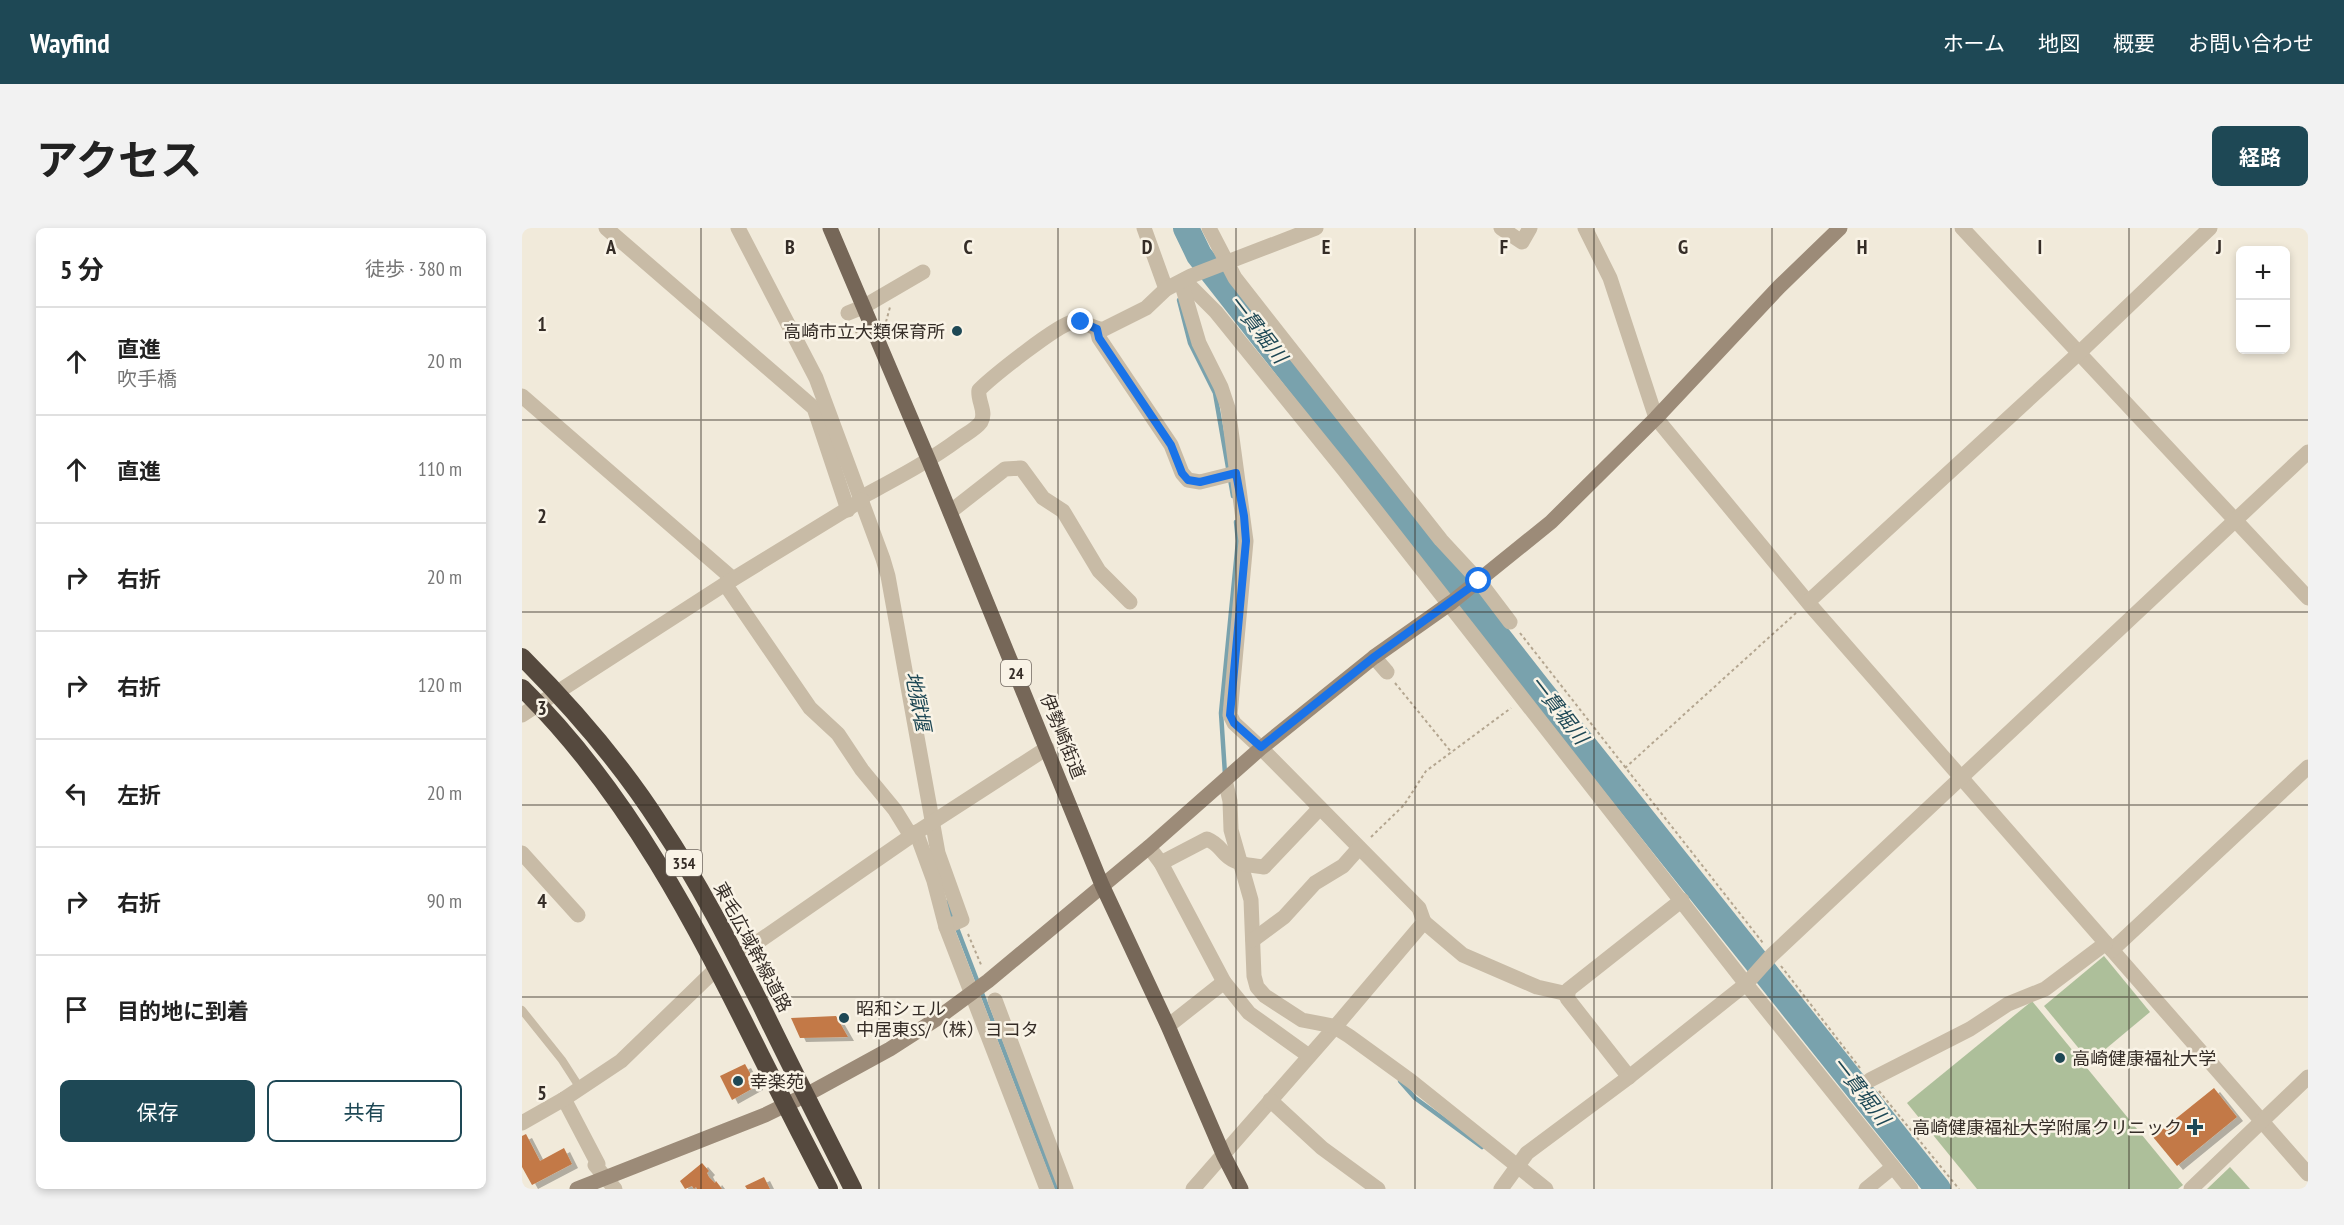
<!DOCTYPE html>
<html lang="ja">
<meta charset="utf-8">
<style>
body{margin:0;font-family:"PT Sans Narrow","Noto Sans JP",sans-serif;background:#f2f2f2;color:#222}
.controls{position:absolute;right:18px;top:18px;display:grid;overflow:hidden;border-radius:9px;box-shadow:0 3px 9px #0003}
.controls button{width:54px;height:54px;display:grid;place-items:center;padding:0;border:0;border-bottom:2px solid #e0e0e0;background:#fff;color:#222;font:30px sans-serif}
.stop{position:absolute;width:18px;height:18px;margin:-14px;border:4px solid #1a73e8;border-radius:50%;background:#fff}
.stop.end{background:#1a73e8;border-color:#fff;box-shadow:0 2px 6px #0008}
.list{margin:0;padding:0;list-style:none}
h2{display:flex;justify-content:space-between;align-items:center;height:78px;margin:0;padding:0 24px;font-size:26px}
h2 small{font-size:20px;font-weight:400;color:#767676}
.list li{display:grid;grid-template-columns:39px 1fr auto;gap:18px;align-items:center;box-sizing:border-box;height:108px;padding:0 24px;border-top:2px solid #e0e0e0}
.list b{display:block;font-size:22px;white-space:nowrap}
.list p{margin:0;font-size:20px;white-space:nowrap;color:#767676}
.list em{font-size:20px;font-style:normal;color:#767676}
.actions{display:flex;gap:12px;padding:18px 24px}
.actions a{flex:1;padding:14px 0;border:2px solid #1e4855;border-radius:9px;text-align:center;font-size:21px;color:#1e4855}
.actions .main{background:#1e4855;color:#fff}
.icon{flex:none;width:33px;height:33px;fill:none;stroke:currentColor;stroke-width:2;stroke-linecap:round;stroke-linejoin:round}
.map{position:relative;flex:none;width:1786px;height:961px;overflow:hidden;border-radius:9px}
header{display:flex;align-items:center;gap:36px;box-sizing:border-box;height:84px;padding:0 30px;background:#1e4855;color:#fff}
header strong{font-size:28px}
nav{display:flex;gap:33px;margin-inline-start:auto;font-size:21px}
.intro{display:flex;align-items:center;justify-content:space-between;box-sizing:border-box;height:144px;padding:0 36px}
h1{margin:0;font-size:42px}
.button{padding:15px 27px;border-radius:9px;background:#1e4855;color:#fff;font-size:21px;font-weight:700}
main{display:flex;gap:36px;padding:0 36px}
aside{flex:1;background:#fff;border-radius:9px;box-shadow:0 3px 9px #0003}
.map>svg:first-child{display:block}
.green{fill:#adbf9a}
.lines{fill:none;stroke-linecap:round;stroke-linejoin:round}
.stream{stroke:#79a2ad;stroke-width:4.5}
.river{stroke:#79a2ad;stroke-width:26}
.building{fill:#c37946;filter:url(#shadow)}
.path{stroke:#b4a690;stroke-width:2;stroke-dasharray:3 3;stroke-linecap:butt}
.lane{stroke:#c8bba6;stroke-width:8}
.street{stroke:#c8bba6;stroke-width:15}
.secondary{stroke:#9c8b78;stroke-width:15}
.primary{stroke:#766758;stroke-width:15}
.highway{stroke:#55493e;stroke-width:18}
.path-bridge{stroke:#b4a690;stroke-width:2;stroke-dasharray:3 3;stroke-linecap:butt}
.route{stroke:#1a73e8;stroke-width:8}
.grid{fill:none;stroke:#352d27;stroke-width:1.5;stroke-opacity:0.55}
.poi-dot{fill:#1e4855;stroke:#f9f3e6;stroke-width:2}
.labels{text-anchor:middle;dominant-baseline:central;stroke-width:5;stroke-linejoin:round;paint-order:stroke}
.shield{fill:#f9f3e6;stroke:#706860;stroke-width:1.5}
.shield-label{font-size:16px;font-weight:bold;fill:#352d27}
.poi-label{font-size:18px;fill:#352d27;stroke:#f9f3e6;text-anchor:start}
.street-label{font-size:18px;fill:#352d27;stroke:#f9f3e6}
.water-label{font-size:20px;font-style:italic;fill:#1e4855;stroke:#f9f3e6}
.grid-label{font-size:20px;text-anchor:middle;font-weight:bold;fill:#352d27;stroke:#f9f3e6;stroke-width:5;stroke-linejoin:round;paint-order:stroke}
</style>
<header>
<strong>Wayfind</strong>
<nav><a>ホーム</a><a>地図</a><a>概要</a><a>お問い合わせ</a></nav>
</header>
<div class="intro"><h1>アクセス</h1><a class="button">経路</a></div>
<main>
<aside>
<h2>5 分<small>徒歩 · 380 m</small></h2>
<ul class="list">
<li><svg class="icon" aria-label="ahead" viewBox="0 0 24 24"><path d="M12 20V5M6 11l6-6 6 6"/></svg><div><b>直進</b><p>吹手橋</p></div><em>20 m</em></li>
<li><svg class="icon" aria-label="ahead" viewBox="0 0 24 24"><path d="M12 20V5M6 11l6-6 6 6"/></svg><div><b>直進</b></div><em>110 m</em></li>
<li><svg class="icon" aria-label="right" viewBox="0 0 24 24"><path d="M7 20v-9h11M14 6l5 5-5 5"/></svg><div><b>右折</b></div><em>20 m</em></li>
<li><svg class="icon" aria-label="right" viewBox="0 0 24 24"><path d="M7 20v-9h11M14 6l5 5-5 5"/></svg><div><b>右折</b></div><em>120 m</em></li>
<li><svg class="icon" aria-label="left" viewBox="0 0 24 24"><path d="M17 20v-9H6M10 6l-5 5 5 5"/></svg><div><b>左折</b></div><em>20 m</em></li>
<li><svg class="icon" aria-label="right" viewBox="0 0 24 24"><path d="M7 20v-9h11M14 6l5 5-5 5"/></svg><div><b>右折</b></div><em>90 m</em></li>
<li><svg class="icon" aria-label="arrive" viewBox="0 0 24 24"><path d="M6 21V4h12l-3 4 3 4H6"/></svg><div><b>目的地に到着</b></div></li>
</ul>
<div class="actions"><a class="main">保存</a><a>共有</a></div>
</aside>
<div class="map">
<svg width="1786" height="961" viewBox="0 0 1786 961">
<defs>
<filter id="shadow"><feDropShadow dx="6" dy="4" stdDeviation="0" flood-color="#0004"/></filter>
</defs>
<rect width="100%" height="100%" fill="#f1eada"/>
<g class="green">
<polygon points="1582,728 1628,784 1568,834 1522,778"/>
<polygon points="1510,773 1661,957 1656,961 1455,961 1385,875"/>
<polygon points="1708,939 1728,961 1685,961"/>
</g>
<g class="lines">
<g class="stream">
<polyline points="657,72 668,115 693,165 711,268"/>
<polyline points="703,546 699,485 716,313 714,294"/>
<polyline points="425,674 535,961"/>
<polyline points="878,853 893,870 960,919"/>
</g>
<polyline class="river" points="664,0 677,27 1017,461 1416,961"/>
</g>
<g class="building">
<polygon points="314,788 326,809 278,810 269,790"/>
<polygon points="223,836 235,858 210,872 198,848"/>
<polygon points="1692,860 1715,889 1655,938 1631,909"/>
<polygon points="4,906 18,933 42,920 50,936 10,957 0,939 0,908"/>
<polygon points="180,935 187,943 185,945 187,949 193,955 194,953 200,961 175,961 174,959 172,961 170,958 163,961 158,953"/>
<polygon points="242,949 248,961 225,961 223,958"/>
</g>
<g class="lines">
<g class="path">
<polyline points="364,94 368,79"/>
<polyline points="331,97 336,108"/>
<polyline points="998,405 1241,715"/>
<polyline points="873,455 930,525"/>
<polyline points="1103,540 1274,385"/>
<polyline points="849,609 882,577 904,543 989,480"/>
<polyline points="446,706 460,739"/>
<polyline points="1259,738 1338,840"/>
<polyline points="1357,863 1437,961"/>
</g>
<polyline class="lane" points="0,782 40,832 58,860"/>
<g class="street">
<polyline points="84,0 292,180 326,282"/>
<polyline points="216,0 294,150 361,331 366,348 416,625 440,692 424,699"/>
<polyline points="622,0 644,61"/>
<polyline points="687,0 713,50 919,312 957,353 988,394"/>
<polyline points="979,0 1000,14 1008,0"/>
<polyline points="1063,0 1088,50 1134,190 1289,378 1786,946"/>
<polyline points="1440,0 1786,370"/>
<polyline points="662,52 694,84 822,242 1224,756 1389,961"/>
<polyline points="659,54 677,115 699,159 706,180 724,313 708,487 712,495 739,520 897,680 902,694 813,799 671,961"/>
<polyline points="326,85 341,79 401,44"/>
<polyline points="575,101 577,110 649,217 660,245 666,252 678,254 714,245"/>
<polyline points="0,168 211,351"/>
<path d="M340 269C373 251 406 234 437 211 444 206 454 201 459 194 465 184 455 172 457 162 470 149 536 96 551 94 563 91 570 102 582 101L624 80 644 61 669 48 794 0"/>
<polyline points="428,284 483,241 499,240 521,270 541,283 577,343 608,374"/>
<polyline points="203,356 288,480 316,506 340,542 373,582 389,608"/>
<polyline points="1286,374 1557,125 1688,0"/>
<polyline points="852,429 865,444"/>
<polyline points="0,487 203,356 340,272"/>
<polyline points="703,552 708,573 709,602 729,672 732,748 735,759 743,768 780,792 811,798 827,808 889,853 1024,961"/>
<polyline points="394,604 412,653 424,699 525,961"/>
<polyline points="627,619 639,635 702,754 727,785 787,828"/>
<polyline points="0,625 56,687"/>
<path d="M639 635 685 611C695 615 697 620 704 627 714 637 729 637 742 639L797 581"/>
<polyline points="902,694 941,727 1015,759 1046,766"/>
<polyline points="731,712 762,689 793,655 821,638 837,620"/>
<polyline points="1590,722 1786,539"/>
<polyline points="214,729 389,608 525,520"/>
<polyline points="473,772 544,961"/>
<polyline points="646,798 702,754"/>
<polyline points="1107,849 1045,770 1046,762 1160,672"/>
<polyline points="1348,852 1448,801 1486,776 1523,761 1584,715"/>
<polyline points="42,871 76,936 73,937 93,961"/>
<polyline points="748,872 800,920 856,961"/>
<polyline points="0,895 42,871 99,833 195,740"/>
<polyline points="979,961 1005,925 1107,849 1224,756 1250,727 1786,224"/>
<polyline points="1344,961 1371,939"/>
<polyline points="1669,961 1786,849"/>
</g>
<polyline class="secondary" points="55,961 243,887 284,867 368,821 413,792 466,753 627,619 739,520 852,429 930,374 1029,294 1134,190 1257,59 1318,0"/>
<polyline class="primary" points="308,0 407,233 580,657 646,798 702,928 719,961"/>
<g class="highway">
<path d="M0 429C51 480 100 537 139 598 177 655 208 716 239 777 269 839 300 900 331 961"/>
<path d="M0 460C106 564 174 697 239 828 261 872 284 917 307 961"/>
</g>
<polyline class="path-bridge" points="336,108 364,97"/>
</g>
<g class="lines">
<polyline class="route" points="559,94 575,101 577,110 649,217 660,245 666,252 678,254 714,245 722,288 724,313 708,487 712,495 739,519 852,429 957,353"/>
</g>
<path class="grid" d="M179 0V961M357 0V961M536 0V961M714 0V961M893 0V961M1072 0V961M1250 0V961M1429 0V961M1607 0V961M0 192H1786M0 384H1786M0 577H1786M0 769H1786"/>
<g class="poi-dot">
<circle cx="435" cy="103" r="6"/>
<circle cx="322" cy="790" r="6"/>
<circle cx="1538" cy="830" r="6"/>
<circle cx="216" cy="853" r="6"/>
<path d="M1670 890h6v6h6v6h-6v6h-6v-6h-6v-6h6z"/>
</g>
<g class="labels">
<g class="shield">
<rect x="479" y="432" width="30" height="26" rx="4.5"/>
<rect x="144" y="622" width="36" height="26" rx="4.5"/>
</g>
<g class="shield-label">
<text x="494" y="445">24</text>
<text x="162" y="635">354</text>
</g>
<g class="poi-label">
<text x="423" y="103" text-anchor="end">高崎市立大類保育所</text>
<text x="334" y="780">昭和シェル<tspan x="334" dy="21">中居東SS/（株）ヨコタ</tspan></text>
<text x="1550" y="830">高崎健康福祉大学</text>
<text x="228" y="853">幸楽苑</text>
<text x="1660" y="899" text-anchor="end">高崎健康福祉大学附属クリニック</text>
</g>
<g class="street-label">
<text transform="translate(541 508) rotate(68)">伊勢崎街道</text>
<text transform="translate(231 719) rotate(62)">東毛広域幹線道路</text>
</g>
<g class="water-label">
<text transform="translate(736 101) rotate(52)">一貫堀川</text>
<text transform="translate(396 473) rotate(79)">地獄堰</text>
<text transform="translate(1037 482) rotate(52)">一貫堀川</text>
<text transform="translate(1339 863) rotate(52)">一貫堀川</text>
</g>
</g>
<g class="grid-label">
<text x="89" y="26">A</text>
<text x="268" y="26">B</text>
<text x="446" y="26">C</text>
<text x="625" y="26">D</text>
<text x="804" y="26">E</text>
<text x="982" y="26">F</text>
<text x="1161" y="26">G</text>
<text x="1340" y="26">H</text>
<text x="1518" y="26">I</text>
<text x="1697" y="26">J</text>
<text x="20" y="103">1</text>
<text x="20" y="295">2</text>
<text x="20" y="487">3</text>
<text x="20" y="680">4</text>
<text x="20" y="872">5</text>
</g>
</svg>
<div class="controls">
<button>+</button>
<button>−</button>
</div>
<div class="stop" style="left:957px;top:353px"></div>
<div class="stop end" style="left:559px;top:94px"></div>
</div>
</main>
